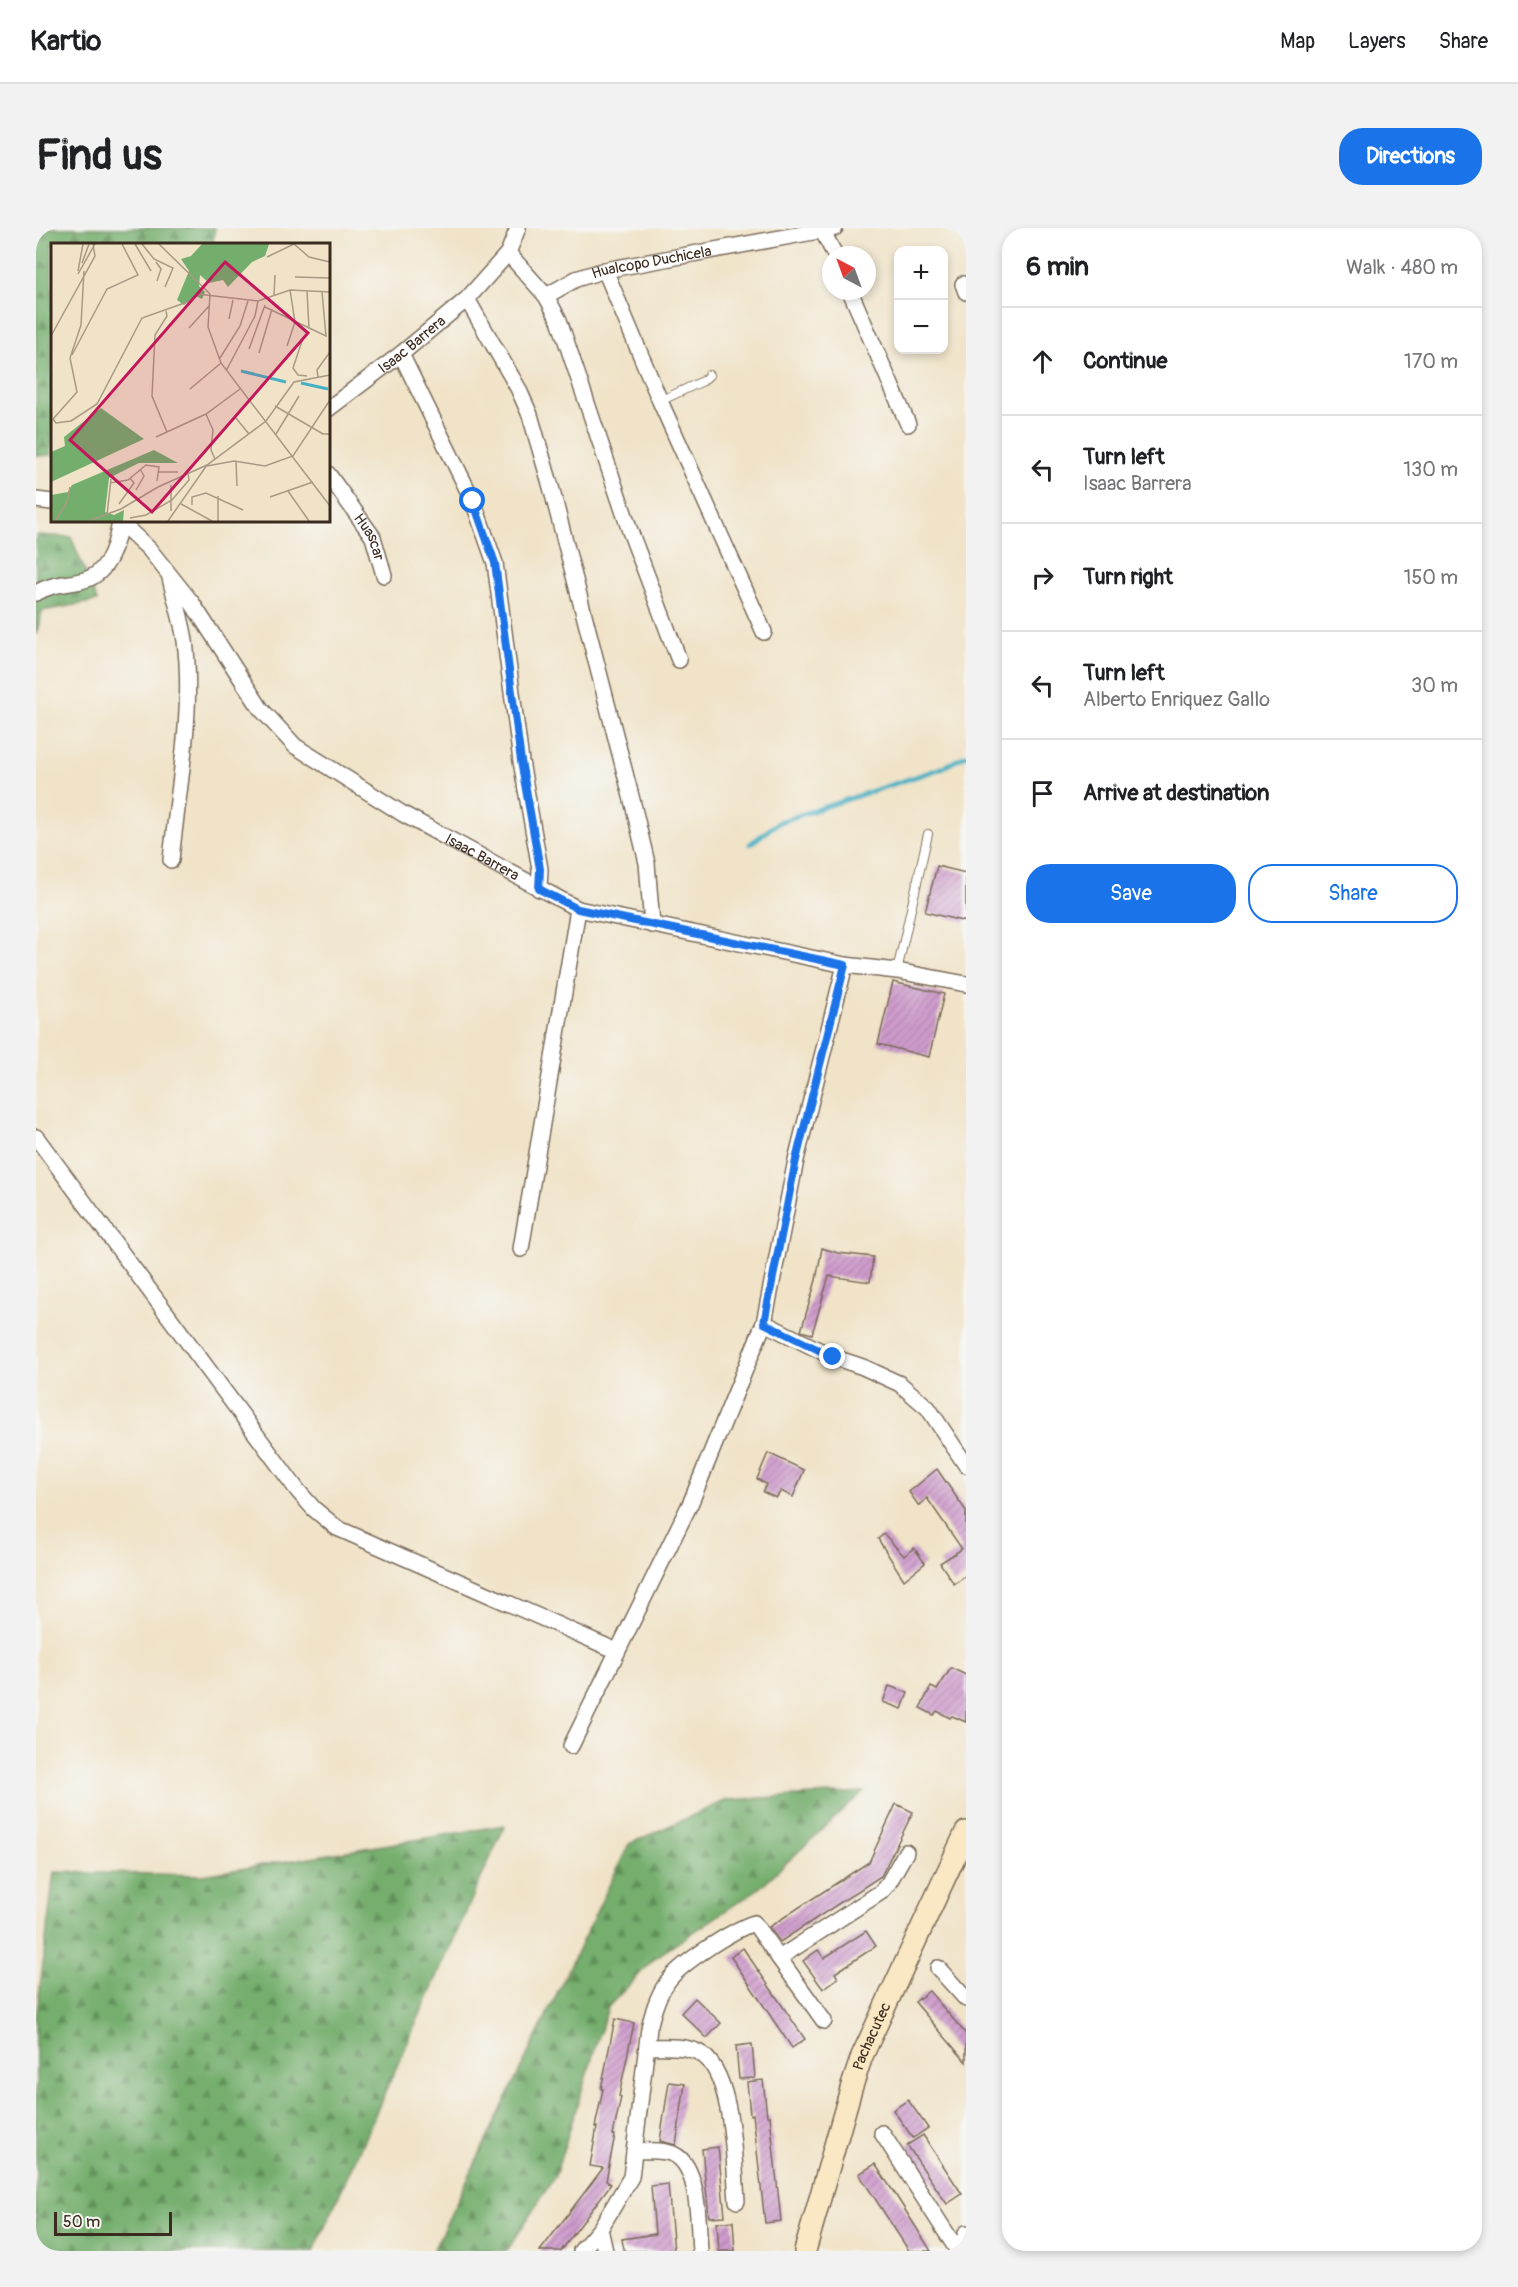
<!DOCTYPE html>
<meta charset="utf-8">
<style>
body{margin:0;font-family:Pangolin,sans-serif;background:#f2f2f2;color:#202124}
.controls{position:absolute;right:18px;top:18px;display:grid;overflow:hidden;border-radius:12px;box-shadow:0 3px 9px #0003}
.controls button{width:54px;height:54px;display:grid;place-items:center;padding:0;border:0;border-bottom:2px solid #e0e0e0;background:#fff;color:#202124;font:30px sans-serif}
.compass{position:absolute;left:786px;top:18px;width:54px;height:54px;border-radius:50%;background:#fff;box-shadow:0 3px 9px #0003;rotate:319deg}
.scale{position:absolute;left:18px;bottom:15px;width:118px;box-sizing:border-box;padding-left:6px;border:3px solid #3b2a1e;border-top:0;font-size:16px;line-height:21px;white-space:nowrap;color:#3b2a1e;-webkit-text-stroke:4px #f6f6f2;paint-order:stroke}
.stop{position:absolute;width:18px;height:18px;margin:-14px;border:4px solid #1a73e8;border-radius:50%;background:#fff}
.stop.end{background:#1a73e8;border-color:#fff;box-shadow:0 2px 6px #0008}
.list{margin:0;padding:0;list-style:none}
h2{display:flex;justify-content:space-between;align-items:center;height:78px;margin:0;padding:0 24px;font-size:26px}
h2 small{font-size:20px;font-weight:400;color:#757577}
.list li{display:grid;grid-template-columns:39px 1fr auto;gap:18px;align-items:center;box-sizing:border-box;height:108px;padding:0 24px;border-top:2px solid #e0e0e0}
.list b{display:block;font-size:22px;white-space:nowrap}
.list p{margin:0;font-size:20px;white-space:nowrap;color:#757577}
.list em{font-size:20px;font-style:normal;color:#757577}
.actions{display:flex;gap:12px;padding:18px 24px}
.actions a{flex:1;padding:14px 0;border:2px solid #1a73e8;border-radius:24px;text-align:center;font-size:21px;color:#1a73e8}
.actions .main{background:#1a73e8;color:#fff}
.icon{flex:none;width:33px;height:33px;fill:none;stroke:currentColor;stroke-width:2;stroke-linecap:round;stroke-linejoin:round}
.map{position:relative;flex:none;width:930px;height:2023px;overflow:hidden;border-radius:24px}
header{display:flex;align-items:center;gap:36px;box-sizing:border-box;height:84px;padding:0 30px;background:#fff;border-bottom:2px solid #e0e0e0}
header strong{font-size:28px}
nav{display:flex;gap:33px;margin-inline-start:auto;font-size:21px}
.intro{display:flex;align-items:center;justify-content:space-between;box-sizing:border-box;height:144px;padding:0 36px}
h1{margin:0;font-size:42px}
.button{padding:15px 27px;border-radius:24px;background:#1a73e8;color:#fff;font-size:21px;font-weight:700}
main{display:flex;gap:36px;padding:0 36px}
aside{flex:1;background:#fff;border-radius:24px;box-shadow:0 3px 9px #0003}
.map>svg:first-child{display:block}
.forest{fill:url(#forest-firs);stroke:#586c46;stroke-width:1.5}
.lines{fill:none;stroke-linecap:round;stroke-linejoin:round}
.stream{stroke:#46b0c4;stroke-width:4.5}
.building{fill:url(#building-hatch)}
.lane-casing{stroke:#7a6b5a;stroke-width:10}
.street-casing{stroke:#7a6b5a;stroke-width:18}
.secondary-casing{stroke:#7a6b5a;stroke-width:24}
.lane{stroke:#fff;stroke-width:8}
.street{stroke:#fff;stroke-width:15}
.secondary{stroke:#fae7c3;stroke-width:21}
.route{stroke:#1a73e8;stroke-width:8}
.labels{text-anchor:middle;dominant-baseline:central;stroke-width:6;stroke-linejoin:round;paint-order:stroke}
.street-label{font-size:15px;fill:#3b2a1e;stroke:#f6f6f2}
.inset-river{fill:none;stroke:#46b0c4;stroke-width:3}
.inset-road{fill:none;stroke:#a89984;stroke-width:1.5}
.view{fill:#c2185b;fill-opacity:0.15;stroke:#c2185b;stroke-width:3}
.inset-edge{fill:none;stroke:#3b2a1e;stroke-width:3}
</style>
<header>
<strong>Kartio</strong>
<nav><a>Map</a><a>Layers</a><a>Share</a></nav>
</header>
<div class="intro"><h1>Find us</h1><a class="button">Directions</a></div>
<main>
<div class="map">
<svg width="930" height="2023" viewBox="0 0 930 2023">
<defs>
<pattern id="forest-firs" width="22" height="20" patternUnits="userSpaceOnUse" patternTransform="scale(1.5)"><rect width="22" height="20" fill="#74ae6d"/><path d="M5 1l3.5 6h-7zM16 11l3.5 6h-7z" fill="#608e59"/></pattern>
<pattern id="building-hatch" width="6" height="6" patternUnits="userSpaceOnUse" patternTransform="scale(1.5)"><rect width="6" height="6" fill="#cf9ccd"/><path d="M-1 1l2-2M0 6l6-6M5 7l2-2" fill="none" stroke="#a97fa6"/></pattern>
</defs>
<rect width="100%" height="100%" fill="#f6f6f2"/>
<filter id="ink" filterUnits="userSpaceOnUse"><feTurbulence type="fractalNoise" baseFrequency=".0167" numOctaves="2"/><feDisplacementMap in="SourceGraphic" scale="12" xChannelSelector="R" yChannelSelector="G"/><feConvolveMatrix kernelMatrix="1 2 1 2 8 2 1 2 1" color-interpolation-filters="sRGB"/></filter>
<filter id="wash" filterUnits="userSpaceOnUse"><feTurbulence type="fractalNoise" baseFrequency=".008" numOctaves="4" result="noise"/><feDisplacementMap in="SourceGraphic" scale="24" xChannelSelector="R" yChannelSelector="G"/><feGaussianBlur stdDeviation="1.35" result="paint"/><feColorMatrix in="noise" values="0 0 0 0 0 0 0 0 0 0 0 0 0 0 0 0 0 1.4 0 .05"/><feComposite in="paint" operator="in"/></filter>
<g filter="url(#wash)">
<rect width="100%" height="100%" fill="#f0e3c8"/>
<g class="forest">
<polygon points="0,0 179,0 177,16 16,16 16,227 0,228"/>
<polygon points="0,307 35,309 61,373 6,383 0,407"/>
<polygon points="827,1564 722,1661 619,1730 572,1779 519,1948 471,2023 397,2023 593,1616 691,1572"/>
<polygon points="469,1597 278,2023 0,2023 0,1792 18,1644 167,1647"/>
</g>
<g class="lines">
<polyline class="stream" points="714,616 743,594 906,540 930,527"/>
</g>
<g id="blocks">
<g class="building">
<polygon points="901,638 930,645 930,694 889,684"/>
<polygon points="857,754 908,766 893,829 842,816"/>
<polygon points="786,1020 802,1025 837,1029 834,1054 793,1048 776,1106 765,1103 780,1052"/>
<polygon points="732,1225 768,1242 757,1269 745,1263 740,1270 727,1264 730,1256 721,1251"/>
<polygon points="901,1241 930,1283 930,1348 918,1356 904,1335 926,1321 891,1270 883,1278 873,1264"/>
<polygon points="848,1306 868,1328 878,1320 889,1335 868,1352 842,1311"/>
<polygon points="915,1440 930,1447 930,1494 916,1488 914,1490 901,1483 898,1487 884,1480 895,1459 901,1462"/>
<polygon points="853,1458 872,1465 866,1481 847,1474"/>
<polygon points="860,1576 877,1584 845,1648 744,1714 733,1699 833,1634"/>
<polygon points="830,1703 840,1718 799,1745 802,1750 787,1761 767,1733 782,1722 788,1730"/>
<polygon points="707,1720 769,1811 756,1820 695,1729"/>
<polygon points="893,1763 930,1806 930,1834 879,1774"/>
<polygon points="659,1770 685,1795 671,1810 645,1785"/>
<polygon points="579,1791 598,1795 583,1868 585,1869 577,1907 579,1907 570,1953 575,1956 525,2023 504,2023 567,1940 554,1938 561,1899 559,1899 567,1861 565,1861"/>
<polygon points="716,1816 719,1850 703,1851 700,1818"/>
<polygon points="727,1852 731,1888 734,1888 745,1993 729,1995 717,1886 714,1887 711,1854"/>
<polygon points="633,1854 649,1856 640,1917 624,1913"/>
<polygon points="872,1872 892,1900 877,1910 857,1882"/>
<polygon points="887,1907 926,1966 911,1976 871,1917"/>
<polygon points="682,1919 689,1988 673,1989 666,1921"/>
<polygon points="839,1936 859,1966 895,2023 873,2023 823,1946"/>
<polygon points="632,1956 638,2023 588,2023 586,2011 619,2006 615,1958"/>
<polygon points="697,1993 699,2023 683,2023 681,1995"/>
</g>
</g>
</g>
<g filter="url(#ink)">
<use href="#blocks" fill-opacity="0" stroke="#7a6b5a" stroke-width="1.5"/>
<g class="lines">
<g class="lane-casing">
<g id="lane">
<polyline points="624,173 667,153 673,147"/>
<polyline points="861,743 892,606"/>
</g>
</g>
<g class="street-casing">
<g id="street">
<polyline points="785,0 799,27"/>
<polyline points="472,25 510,68 523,92 594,303 643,432"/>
<polyline points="569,42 624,173 728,404"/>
<polyline points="927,56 930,64"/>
<polyline points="814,63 872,196"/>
<path id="s1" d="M510 68 540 51 569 42 799 0"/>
<polyline points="431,71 482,160 494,187 515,259 597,576 611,635 616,697"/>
<polyline points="365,126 437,273 459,335 485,533 504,641 503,661"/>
<path id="s2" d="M292 181 365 126 431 71 472 25 482 0"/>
<path id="s3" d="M292 246 337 309 348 347"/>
<polyline points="0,272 16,274"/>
<path id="s4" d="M82 292 113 321 156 375 225 481 259 518 367 586 542 681 809 737 861 743 930 756"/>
<path d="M134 350C139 371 146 392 149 413 158 483 142 561 135 632"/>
<path d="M0 365C20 353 35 358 54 350 75 340 81 313 84 293"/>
<polyline points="0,909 262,1263 278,1281 301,1300 581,1423"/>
<polyline points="485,1021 542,681"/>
<polyline points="728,1095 797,1129 827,1139 864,1156 892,1180 930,1237"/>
<polyline points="535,1518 655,1274 728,1095 760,932 809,737"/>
<polyline points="743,1730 845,1664 852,1656 870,1624"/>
<polyline points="902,1740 930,1771"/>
<path d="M612 1819C629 1819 647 1817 662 1824 698 1841 698 1937 701 1973"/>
<polyline points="846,1905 922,2023"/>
<path d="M598 1923C610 1923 628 1921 639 1927 664 1940 662 1998 664 2023"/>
<polyline points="564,2001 569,2023"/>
<path d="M545 2023 564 2001 595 1949 613 1800C617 1784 621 1769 630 1756 641 1737 697 1702 718 1695L788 1793"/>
<polyline points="924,2023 930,2005"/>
</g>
</g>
<g class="secondary-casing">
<g id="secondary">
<path id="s5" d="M769 2023 815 1861 826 1828 930 1604"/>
</g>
</g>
<use href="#lane" class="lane"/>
<use href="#street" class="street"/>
<use href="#secondary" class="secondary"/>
</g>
</g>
<g class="lines" filter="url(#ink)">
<polyline class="route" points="437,273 459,335 485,533 504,641 503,661 542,681 809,737 760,932 728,1095 797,1129"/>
</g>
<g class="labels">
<g class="street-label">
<text stroke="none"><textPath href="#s1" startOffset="112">Hualcopo Duchicela</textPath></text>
<text stroke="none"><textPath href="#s2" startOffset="106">Isaac Barrera</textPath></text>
<text stroke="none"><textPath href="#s3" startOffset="76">Huascar</textPath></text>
<text stroke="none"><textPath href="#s4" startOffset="506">Isaac Barrera</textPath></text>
<text stroke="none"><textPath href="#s5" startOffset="225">Pachacutec</textPath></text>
</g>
</g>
<g transform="translate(15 15)">
<rect width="279" height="279" fill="#f0e3c8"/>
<path d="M151 1H218L214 13 201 19 177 44 172 37 158 40 149 32 148 43 154 49 151 56 145 53 133 62 126 57 138 28 130 16 140 13ZM50 165 93 196 0 239V209L14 203 13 194ZM103 207 127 220H88L58 235 54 269 63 272 73 267 72 278H0V252L17 249 21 242Z" fill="#74ae6d"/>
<path class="inset-river" d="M190 128 235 139M250 140 277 146"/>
<path class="inset-road" d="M84 1 100 28M91 1 103 16 122 25 114 44M108 1 159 51M243 1 258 14 279 19M216 14 243 1M105 19 110 26 106 38M31 20 38 1M27 28 32 1M33 28 30 82 19 115 26 149 2 176 5 180 20 178 46 161 91 75 139 58 146 51 207 58 239 47 279 49M27 31 44 1M244 34 279 35M256 48 258 86M159 51 157 84 170 120 279 263M223 52 224 32M214 64 275 93 271 49M115 68 116 73 104 92 101 153 116 189M178 76 182 57M138 85 158 63M0 93 44 13 42 1M252 95 242 125 247 132 256 133M236 103 244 79 239 47M198 106 214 62M208 110 221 66M21 112 56 46 87 32 71 1M169 115 189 83 197 58M175 128 204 73 207 58M267 134 266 127 279 109M139 146 170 120M224 163 272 191H279M155 171 162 187 160 207 164 216M184 174 198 191M225 191 248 153M105 194 155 171 189 146M185 218 186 243M156 223 183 218 214 223 242 213 279 157M107 229H127M59 240 77 237 95 222 108 224 106 238M120 242V268M85 247 93 233 89 226M237 248 258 278M219 254 262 239M68 261 83 240 79 235M130 261 161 278M141 262V254L155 250 192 267M56 272 60 236M79 275 95 272 121 257 138 237 137 230M4 278 16 259 19 244M37 278 70 266 107 244 156 222 215 178 243 139 279 132M117 278 156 222M167 278V253"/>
<path class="view" d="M174 19 257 90 101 269 19 197Z"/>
<rect width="279" height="279" class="inset-edge"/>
</g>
</svg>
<div class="controls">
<button>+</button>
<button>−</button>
</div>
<svg class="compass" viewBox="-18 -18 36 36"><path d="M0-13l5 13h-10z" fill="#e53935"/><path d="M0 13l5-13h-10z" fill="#757577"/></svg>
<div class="scale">50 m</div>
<div class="stop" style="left:437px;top:273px"></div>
<div class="stop end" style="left:797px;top:1129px"></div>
</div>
<aside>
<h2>6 min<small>Walk · 480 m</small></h2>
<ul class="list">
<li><svg class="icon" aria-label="ahead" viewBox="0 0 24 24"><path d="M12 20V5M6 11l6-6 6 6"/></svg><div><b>Continue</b></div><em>170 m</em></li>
<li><svg class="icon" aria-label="left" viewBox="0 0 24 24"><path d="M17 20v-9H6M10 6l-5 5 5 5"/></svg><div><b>Turn left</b><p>Isaac Barrera</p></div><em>130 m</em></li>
<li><svg class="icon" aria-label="right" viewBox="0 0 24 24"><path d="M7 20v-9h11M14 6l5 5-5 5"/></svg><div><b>Turn right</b></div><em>150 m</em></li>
<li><svg class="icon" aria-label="left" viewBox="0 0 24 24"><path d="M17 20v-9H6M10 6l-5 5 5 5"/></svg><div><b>Turn left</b><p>Alberto Enriquez Gallo</p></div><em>30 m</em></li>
<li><svg class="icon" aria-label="arrive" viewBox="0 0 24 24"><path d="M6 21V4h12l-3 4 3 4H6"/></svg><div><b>Arrive at destination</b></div></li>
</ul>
<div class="actions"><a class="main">Save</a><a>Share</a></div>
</aside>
</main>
